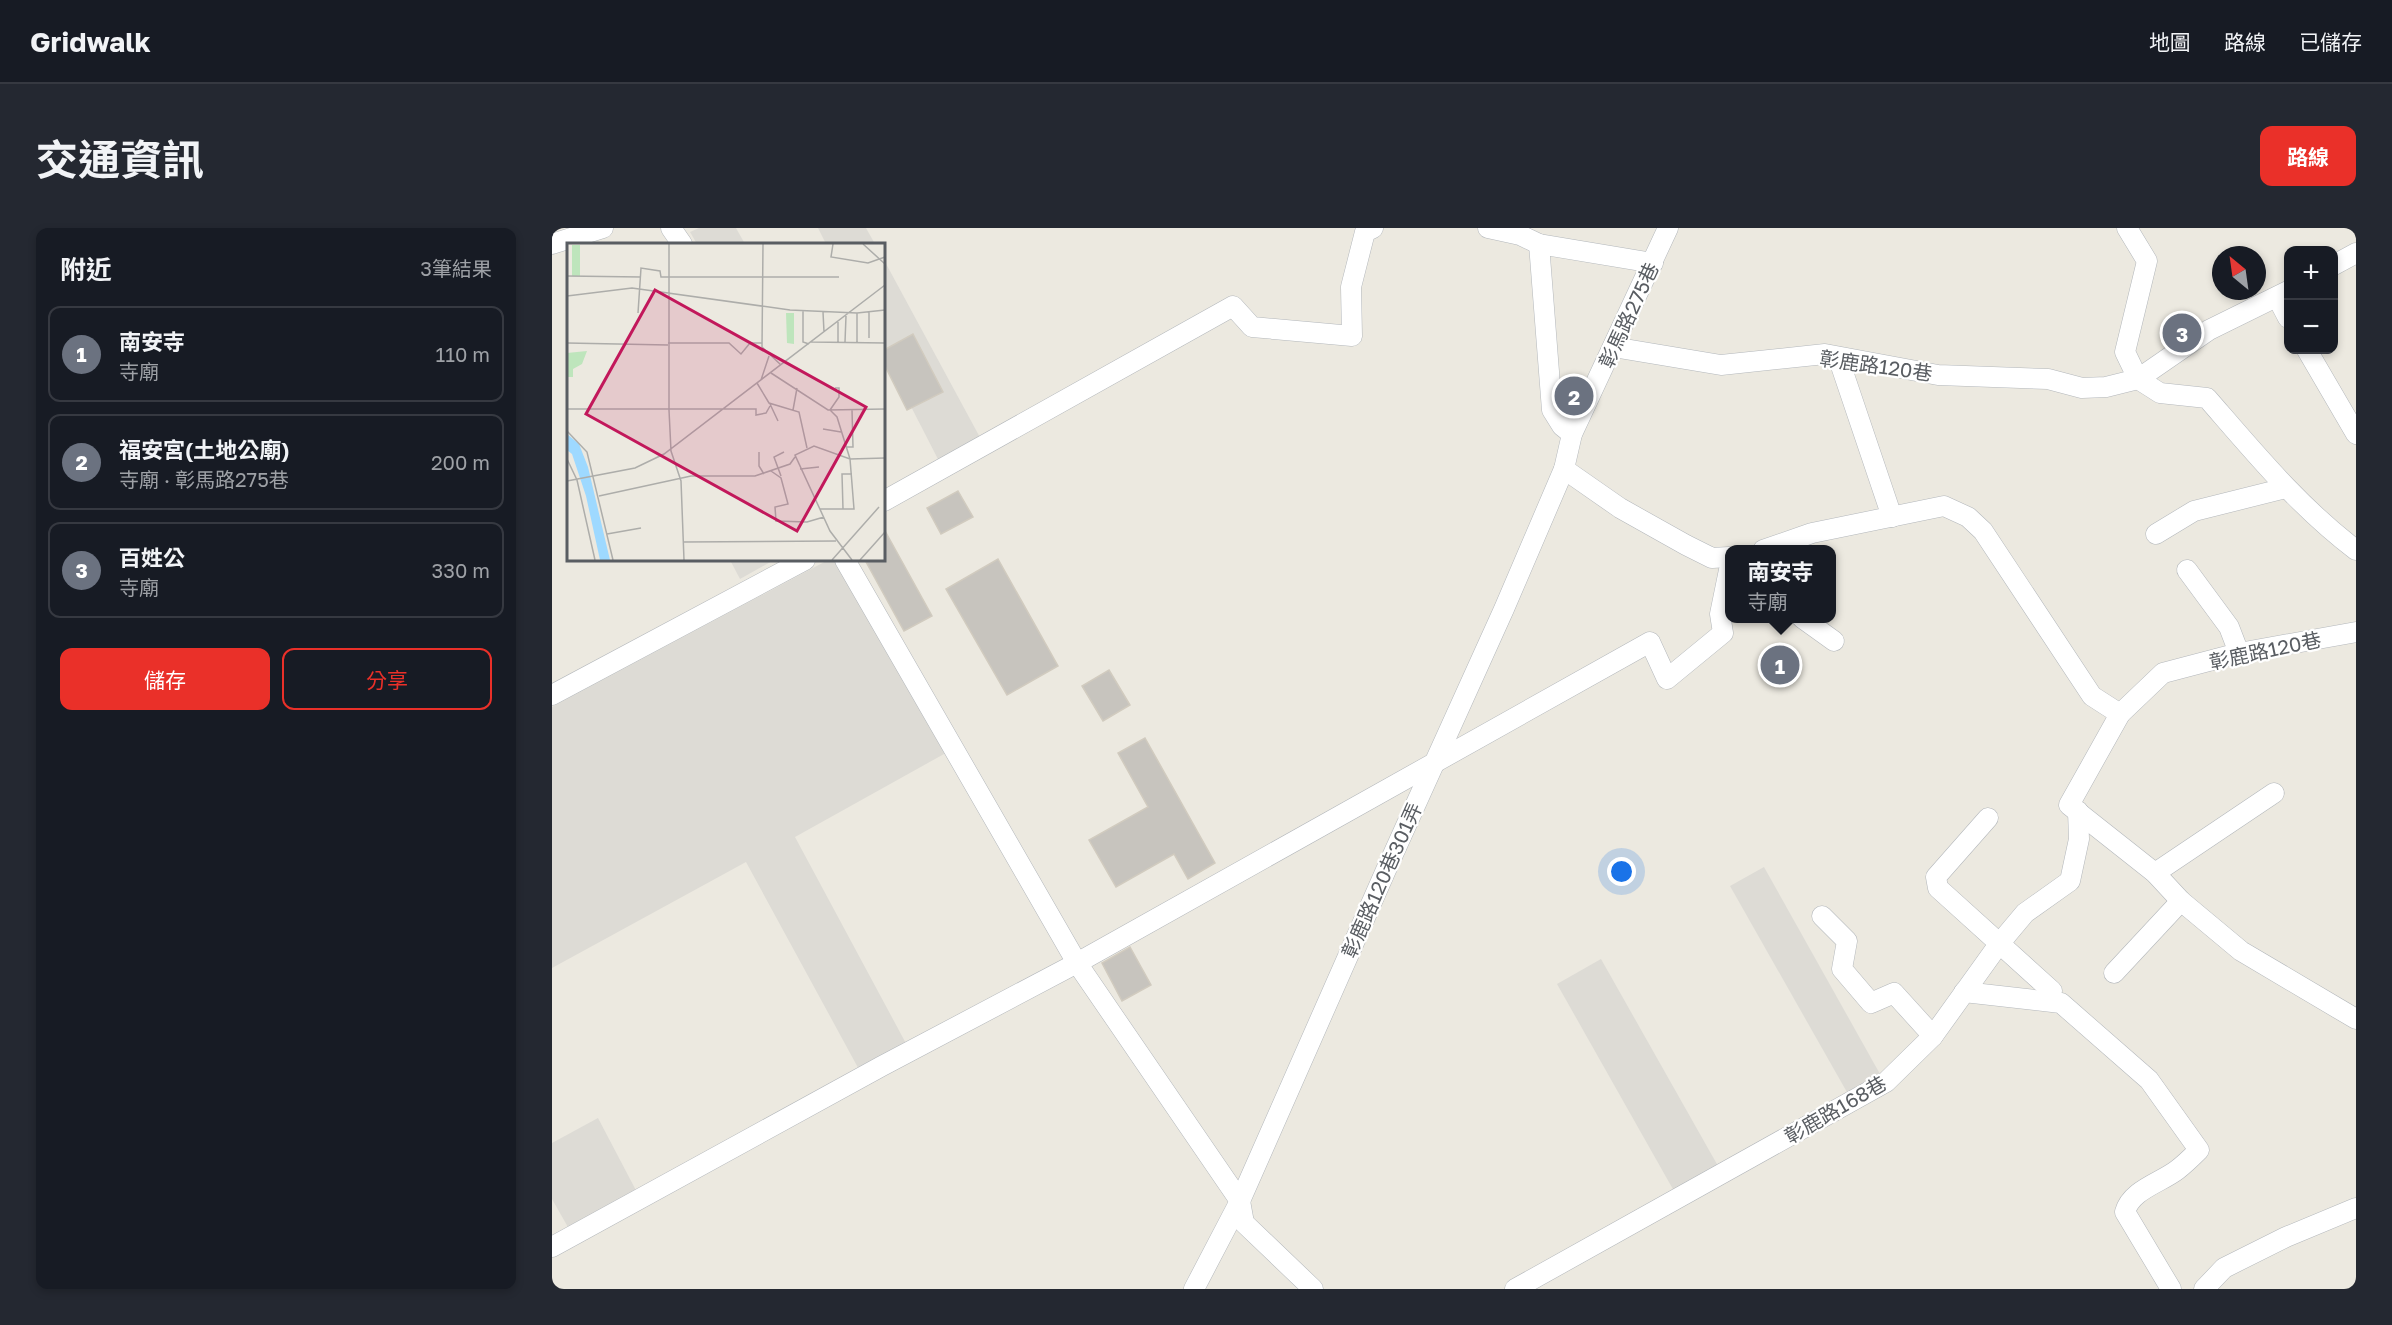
<!DOCTYPE html>
<html lang="zh-TW">
<meta charset="utf-8">
<style>
body{margin:0;font-family:"Golos Text","Noto Sans TC",sans-serif;background:#242831;color:#f1f3f6}
.controls{position:absolute;right:18px;top:18px;display:grid;overflow:hidden;border-radius:12px;box-shadow:0 3px 9px #0003}
.controls button{width:54px;height:54px;display:grid;place-items:center;padding:0;border:0;border-bottom:2px solid #363941;background:#171b24;color:#f1f3f6;font:30px sans-serif}
.compass{position:absolute;left:1660px;top:18px;width:54px;height:54px;border-radius:50%;background:#171b24;box-shadow:0 3px 9px #0003;rotate:331deg}
.you{position:absolute;left:1070px;top:644px;width:21px;height:21px;margin:-15px;border:4px solid #fff;border-radius:50%;background:#1a73e8;box-shadow:0 0 0 9px #1a73e833}
.badge{display:grid;place-items:center;width:39px;height:39px;border-radius:50%;background:#ea3029;color:#fff;font-size:20px;font-weight:700}
.pin{position:absolute;translate:-50% -50%;border:3px solid #fff;box-shadow:0 2px 6px #0006}
.popup{position:absolute;left:1173px;top:317px;width:111px;height:78px;box-sizing:border-box;display:grid;place-content:center;border-radius:12px;background:#171b24;filter:drop-shadow(0 2px 4px #0005);font-size:20px;white-space:nowrap;color:#9ea1a6}
.popup b{font-size:22px;color:#f1f3f6}
.popup::after{content:'';position:absolute;left:50%;top:100%;margin-left:-12px;border:12px solid transparent;border-top-color:#171b24}
.list{margin:0;padding:0;list-style:none}
h2{display:flex;justify-content:space-between;align-items:center;height:78px;margin:0;padding:0 24px;font-size:26px}
h2 small{font-size:20px;font-weight:400;color:#9ea1a6}
.list li{display:grid;grid-template-columns:39px 1fr auto;gap:18px;align-items:center;box-sizing:border-box;height:96px;margin:0 12px 12px;padding:0 12px;border:2px solid #363941;border-radius:12px}
.list b{display:block;font-size:22px;white-space:nowrap}
.list p{margin:0;font-size:20px;white-space:nowrap;color:#9ea1a6}
.list em{font-size:20px;font-style:normal;color:#9ea1a6}
.actions{display:flex;gap:12px;padding:18px 24px}
.actions a{flex:1;padding:14px 0;border:2px solid #ea3029;border-radius:12px;text-align:center;font-size:21px;color:#ea3029}
.actions .main{background:#ea3029;color:#fff}
.map{position:relative;flex:none;width:1804px;height:1061px;overflow:hidden;border-radius:12px}
header{display:flex;align-items:center;gap:36px;box-sizing:border-box;height:84px;padding:0 30px;background:#171b24;border-bottom:2px solid #363941}
header strong{font-size:28px}
nav{display:flex;gap:33px;margin-inline-start:auto;font-size:21px}
.intro{display:flex;align-items:center;justify-content:space-between;box-sizing:border-box;height:144px;padding:0 36px}
h1{margin:0;font-size:42px}
.button{padding:15px 27px;border-radius:12px;background:#ea3029;color:#fff;font-size:21px;font-weight:700}
main{display:flex;gap:36px;padding:0 36px}
aside{flex:1;background:#171b24;border-radius:12px;box-shadow:0 3px 9px #0003}
.map>svg:first-child{display:block}
.industrial{fill:#dddbd5}
.building{fill:#c7c4be;stroke:#d1cbbf;stroke-width:1.5}
.lines{fill:none;stroke-linecap:round;stroke-linejoin:round}
.minor-casing{stroke:#b3b7bb;stroke-width:21}
.minor{stroke:#fff;stroke-width:20}
.labels{text-anchor:middle;dominant-baseline:central;stroke-width:4.5;stroke-linejoin:round;paint-order:stroke}
.street-label{font-size:20px;fill:#595d62;stroke:#fff}
.inset-road{fill:none;stroke:#adadaa;stroke-width:1.5}
.view{fill:#c2185b;fill-opacity:0.15;stroke:#c2185b;stroke-width:3}
.inset-edge{fill:none;stroke:#595d62;stroke-width:3}
</style>
<header>
<strong>Gridwalk</strong>
<nav><a>地圖</a><a>路線</a><a>已儲存</a></nav>
</header>
<div class="intro"><h1>交通資訊</h1><a class="button">路線</a></div>
<main>
<aside>
<h2>附近<small>3筆結果</small></h2>
<ul class="list">
<li><span class="badge" style="background:#6b7280">1</span><div><b>南安寺</b><p>寺廟</p></div><em>110 m</em></li>
<li><span class="badge" style="background:#6b7280">2</span><div><b>福安宮(土地公廟)</b><p>寺廟 · 彰馬路275巷</p></div><em>200 m</em></li>
<li><span class="badge" style="background:#6b7280">3</span><div><b>百姓公</b><p>寺廟</p></div><em>330 m</em></li>
</ul>
<div class="actions"><a class="main">儲存</a><a>分享</a></div>
</aside>
<div class="map">
<svg width="1804" height="1061" viewBox="0 0 1804 1061">
<rect width="100%" height="100%" fill="#ece9e0"/>
<g class="industrial">
<polygon points="147,0 184,0 193,16 145,16 138,4"/>
<polygon points="266,0 314,0 323,16 274,16"/>
<polygon points="332,32 431,215 389,237 332,126"/>
<polygon points="178,332 222,332 188,351"/>
<polygon points="276,332 295,332 401,521 243,609 357,821 310,847 194,634 0,740 0,479"/>
<polygon points="1212,639 1328,846 1296,866 1178,658"/>
<polygon points="1049,731 1166,938 1122,963 1005,756"/>
<polygon points="46,890 88,970 21,1008 0,971 0,915"/>
</g>
<g class="building">
<polygon points="361,106 391,164 355,182 332,136 332,122"/>
<polygon points="406,263 421,289 389,306 375,280"/>
<polygon points="332,301 380,388 352,403 313,332 332,332"/>
<polygon points="446,331 506,438 455,467 394,361"/>
<polygon points="557,442 578,477 551,493 530,458"/>
<polygon points="593,510 663,635 636,651 622,626 564,659 537,612 596,579 566,525"/>
<polygon points="578,719 599,757 570,773 550,735"/>
</g>
<g class="lines">
<g class="minor-casing">
<g id="minor">
<polyline points="119,0 130,16"/>
<polyline points="936,0 968,7 987,16 1101,35"/>
<path d="M1575 0 1595 33 1573 124 1586 151 1608 165 1655 170C1702 224 1747 279 1804 322"/>
<polyline points="0,16 51,0"/>
<polyline points="987,16 1000,182 1010,198 1020,206"/>
<polyline points="1782,37 1804,25"/>
<polyline points="1725,69 1736,90"/>
<polyline points="1061,119 1169,137 1273,126 1386,147 1496,151 1530,160 1554,159 1586,151 1657,102 1736,63"/>
<polyline points="1755,122 1804,206"/>
<polyline points="1286,129 1340,289"/>
<polyline points="1012,241 1068,280 1134,317 1160,330 1177,329"/>
<polyline points="332,273 681,78 700,99 800,108 799,59 813,4 821,0"/>
<polyline points="1604,306 1642,283 1734,260"/>
<polyline points="1211,322 1260,305 1392,278 1416,289 1431,303 1540,468 1568,486"/>
<polyline points="293,332 525,735 688,973 692,995 761,1061"/>
<polyline points="1635,342 1677,399 1687,425"/>
<polyline points="1250,390 1282,413"/>
<polyline points="1804,404 1687,425 1611,445 1568,486 1517,577 1603,645 1629,673 1689,723 1804,791"/>
<polyline points="0,467 253,332"/>
<polyline points="1436,590 1384,649 1386,660 1500,763"/>
<polyline points="1603,645 1722,565"/>
<polyline points="1270,688 1295,713 1290,741 1319,775 1342,765 1381,808"/>
<polyline points="1562,745 1629,673"/>
<path d="M1412 764 1509 775 1597 852 1647 922C1640 929 1633 936 1625 942 1608 955 1579 962 1573 984L1619 1061"/>
<polyline points="0,1019 330,838 525,735 1098,414 1115,451 1171,405 1168,386 1177,342"/>
<polyline points="642,1061 688,973 834,642 952,381 1012,241 1020,206 1116,0"/>
<polyline points="963,1061 1334,854 1381,808 1447,716 1473,685 1518,653 1527,611 1526,583"/>
<polyline points="1652,1061 1672,1040 1734,1009 1804,980"/>
</g>
</g>
<use href="#minor" class="minor"/>
</g>
<g class="labels">
<g class="street-label">
<text transform="translate(1076 87) rotate(-65)">彰馬路275巷</text>
<text transform="translate(1324 137) rotate(8)">彰鹿路120巷</text>
<text transform="translate(1713 422) rotate(-12)">彰鹿路120巷</text>
<text transform="translate(829 652) rotate(-66)">彰鹿路120巷301弄</text>
<text transform="translate(1283 881) rotate(-30)">彰鹿路168巷</text>
</g>
</g>
<g transform="translate(15 15)">
<rect width="318" height="318" fill="#ece9e0"/>
<path d="M5 2H13V33H5ZM219 70H227V101L220 100ZM20 108 15 121 6 126V134H0V110Z" fill="#bee5bc"/>
<path d="M0 191 12 201 21 224 43 317H33L19 253 5 211 0 207Z" fill="#9ed9ff"/>
<path class="inset-road" d="M102 1V167L104 208 114 238 117 317M196 1 195 104 214 122M266 1 264 14 301 20 318 14M296 1 318 21M0 33 74 34M0 53 65 45 223 67 290 70 318 67M236 67V99L242 101M256 69 257 89M71 70 74 25 93 28 94 34H272M271 79V99M302 95V69M244 99 318 100M278 99 279 73M0 100 101 102M101 100H162L174 111 183 100H195M290 100V70M204 130 261 167 318 166M194 137 202 113M190 140 202 160 232 169 240 205M203 161 211 178M0 166H189V172L199 170 203 163M226 167 230 145M256 186 274 189M0 188 20 209 46 317M279 204H286L285 167M192 209V223L197 231M0 216 10 237 28 317M233 226 252 224M204 228 214 235 221 261 208 264 209 278 240 279 257 274M214 233 207 214 217 209M0 238 68 225 97 211 318 42M32 253 124 233H188L223 221 228 214M253 266H287L283 216 270 174 263 167 272 154V145H268M276 266 275 231H285M40 291 74 285M116 299 269 298M265 317 312 264M285 317 263 288 228 212 247 203 283 216 318 215M293 317 318 289"/>
<path class="view" d="M88 47 299 164 230 288 19 171Z"/>
<rect width="318" height="318" class="inset-edge"/>
</g>
</svg>
<div class="controls">
<button>+</button>
<button>−</button>
</div>
<svg class="compass" viewBox="-18 -18 36 36"><path d="M0-13l5 13h-10z" fill="#e53935"/><path d="M0 13l5-13h-10z" fill="#9ea1a6"/></svg>
<div class="you"></div>
<div class="pin badge" style="left:1228px;top:437px;background:#6b7280">1</div>
<div class="popup"><b>南安寺</b>寺廟</div>
<div class="pin badge" style="left:1022px;top:168px;background:#6b7280">2</div>
<div class="pin badge" style="left:1630px;top:105px;background:#6b7280">3</div>
</div>
</main>
